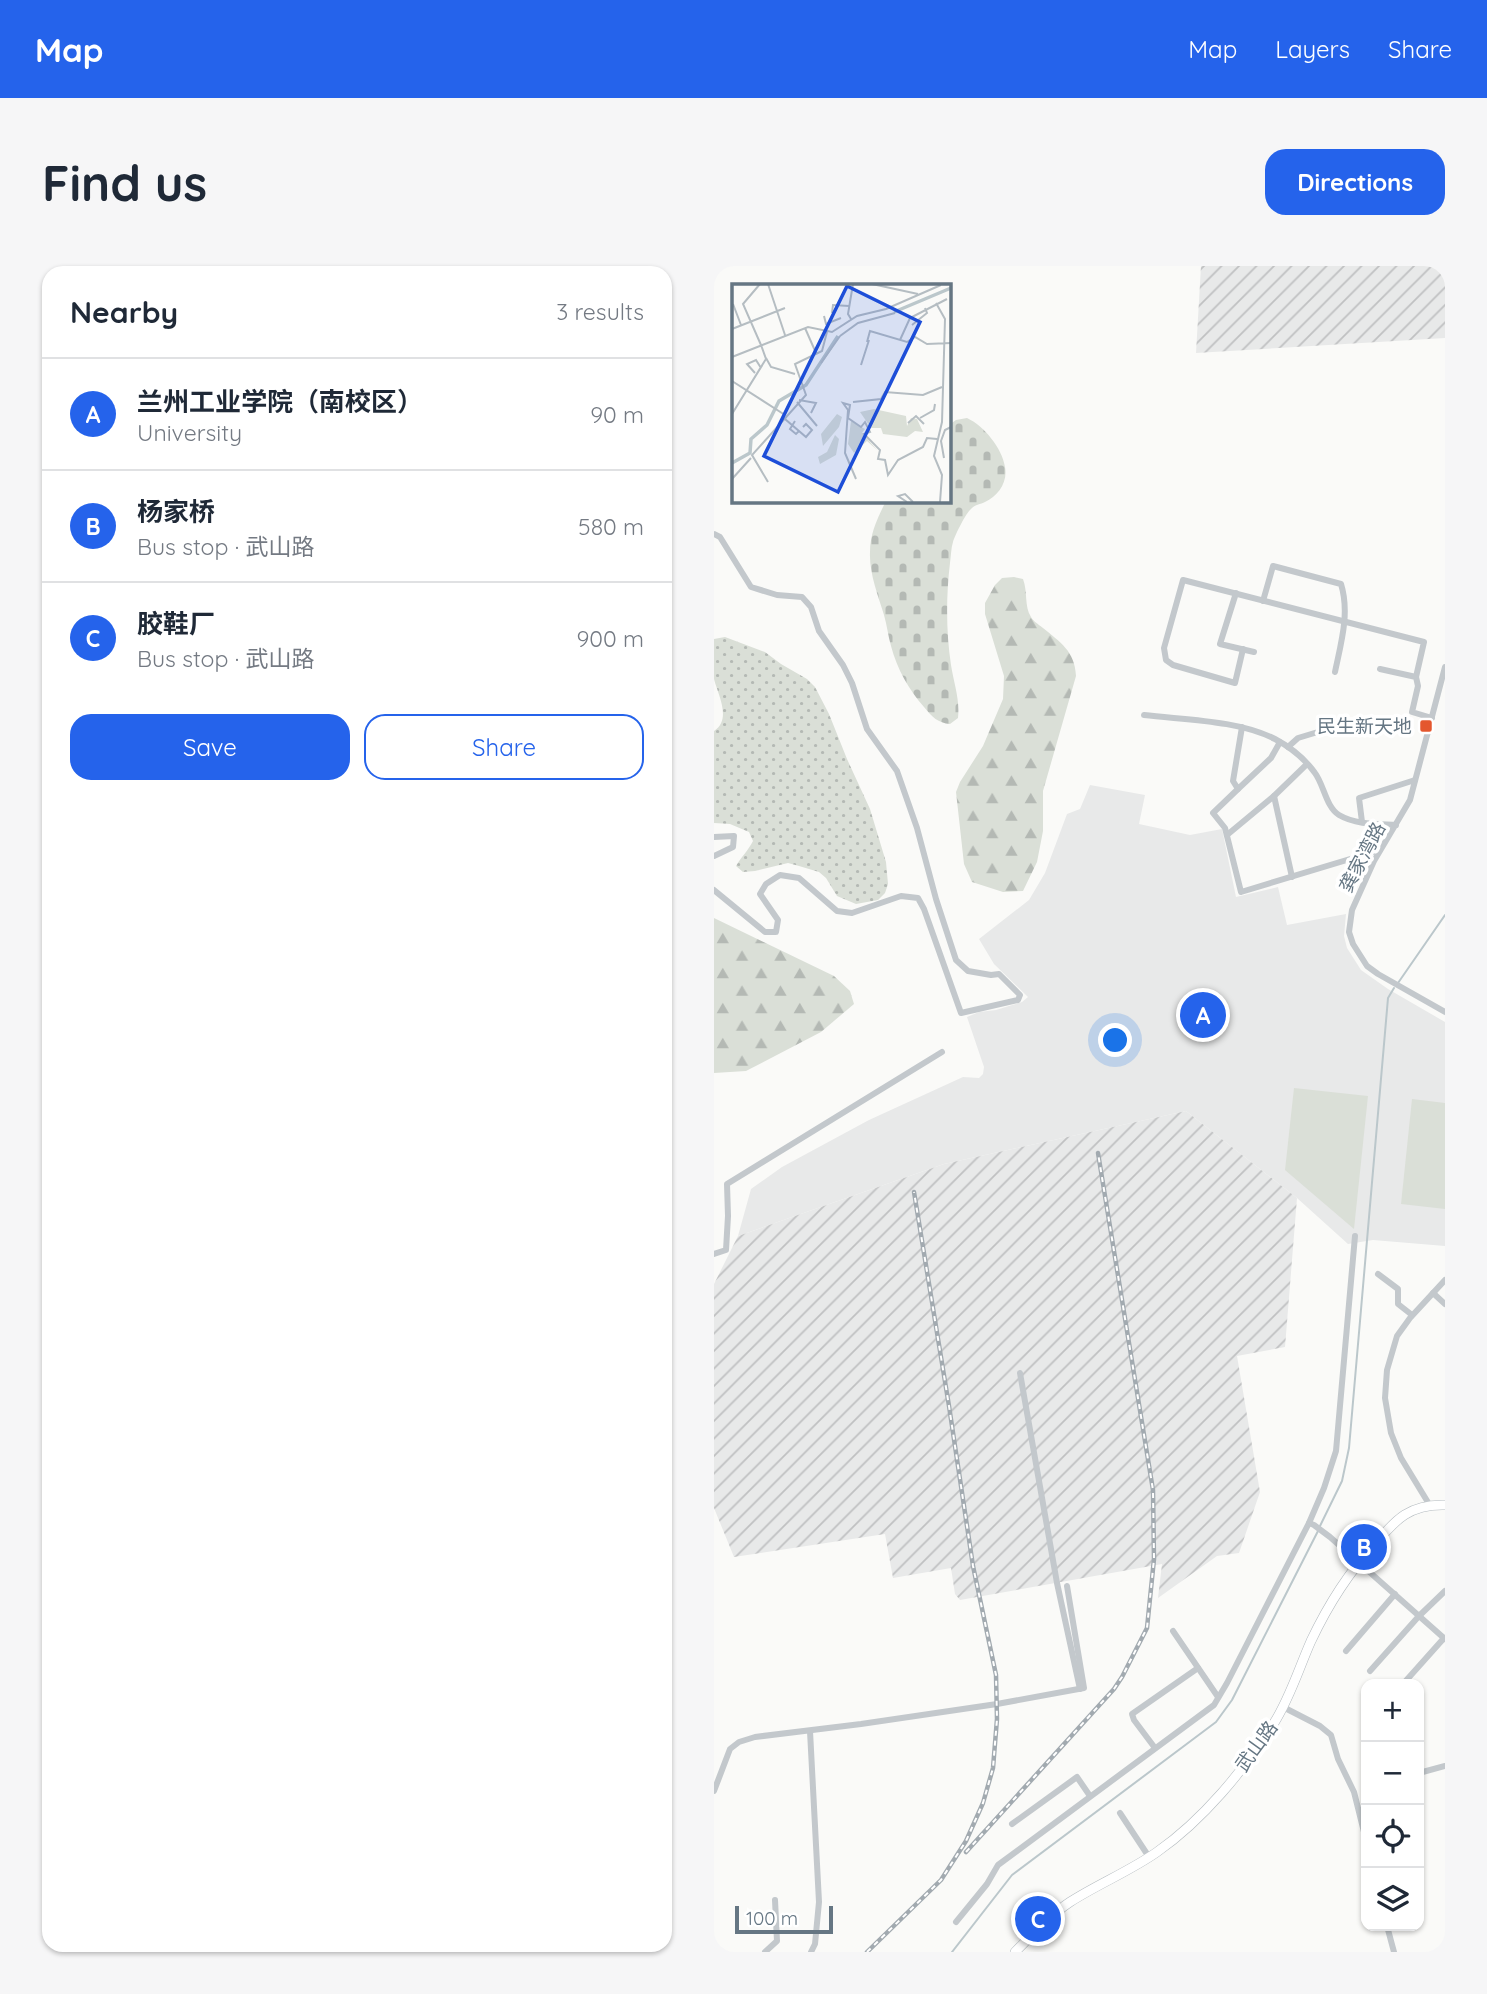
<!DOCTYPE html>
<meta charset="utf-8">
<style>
body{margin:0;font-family:Quicksand,"Noto Sans SC",sans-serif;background:#f6f6f7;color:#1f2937}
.controls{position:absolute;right:21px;bottom:21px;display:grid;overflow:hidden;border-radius:14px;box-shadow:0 2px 5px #0004}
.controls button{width:63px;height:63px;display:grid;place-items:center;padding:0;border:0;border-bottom:2px solid #e0e1e3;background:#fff;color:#1f2937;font:35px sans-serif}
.scale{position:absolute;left:21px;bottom:18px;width:98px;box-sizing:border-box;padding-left:7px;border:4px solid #657683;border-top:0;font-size:19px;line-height:24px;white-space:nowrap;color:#657683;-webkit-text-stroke:5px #fff;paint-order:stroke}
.you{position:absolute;left:402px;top:775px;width:24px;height:24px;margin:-18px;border:5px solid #fff;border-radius:50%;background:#1a73e8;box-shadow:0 0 0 10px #1a73e833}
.badge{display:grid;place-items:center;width:46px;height:46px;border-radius:50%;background:#2563eb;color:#fff;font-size:23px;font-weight:700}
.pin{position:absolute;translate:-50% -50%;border:4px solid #fff;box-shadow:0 2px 7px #0006}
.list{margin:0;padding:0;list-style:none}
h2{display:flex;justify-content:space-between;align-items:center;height:91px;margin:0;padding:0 28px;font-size:30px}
h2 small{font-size:23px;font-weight:400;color:#747a83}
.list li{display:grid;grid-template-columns:46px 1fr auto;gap:21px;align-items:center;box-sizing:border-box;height:112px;padding:0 28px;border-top:2px solid #e0e1e3}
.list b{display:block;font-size:26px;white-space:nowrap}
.list p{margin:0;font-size:23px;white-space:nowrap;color:#747a83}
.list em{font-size:23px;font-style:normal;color:#747a83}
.actions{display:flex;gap:14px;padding:21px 28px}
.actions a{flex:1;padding:16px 0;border:2px solid #2563eb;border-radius:21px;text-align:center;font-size:24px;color:#2563eb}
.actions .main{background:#2563eb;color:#fff}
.icon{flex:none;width:38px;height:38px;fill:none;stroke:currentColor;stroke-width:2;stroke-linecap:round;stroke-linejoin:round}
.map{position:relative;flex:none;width:731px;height:1686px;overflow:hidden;border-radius:21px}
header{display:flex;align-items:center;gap:42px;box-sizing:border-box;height:98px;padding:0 35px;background:#2563eb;color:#fff}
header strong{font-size:33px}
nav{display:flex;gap:38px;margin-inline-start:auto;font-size:24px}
.intro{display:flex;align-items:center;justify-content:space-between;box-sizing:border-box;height:168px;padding:0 42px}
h1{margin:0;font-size:49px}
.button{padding:18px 32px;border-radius:21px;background:#2563eb;color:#fff;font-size:24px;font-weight:700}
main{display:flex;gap:42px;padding:0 42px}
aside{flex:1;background:#fff;border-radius:21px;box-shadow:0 2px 5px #0004}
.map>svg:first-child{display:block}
.built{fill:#e8e9e9}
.industrial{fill:url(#industrial-furrows)}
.grass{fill:url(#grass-dots)}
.forest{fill:url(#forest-firs)}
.cemetery{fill:url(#cemetery-stones)}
.pitch{fill:#dadfd7}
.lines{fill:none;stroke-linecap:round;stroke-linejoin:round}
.stream{stroke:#bbc7cb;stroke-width:2}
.secondary-casing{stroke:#b3babf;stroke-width:10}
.minor{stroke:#c3c8cc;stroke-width:6}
.secondary{stroke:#fff;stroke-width:9}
.rail-casing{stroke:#a2aab0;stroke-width:4.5}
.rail{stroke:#fff;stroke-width:2;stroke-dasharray:5;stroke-linecap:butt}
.poi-dot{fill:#e4572e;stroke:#fff;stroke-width:2.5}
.labels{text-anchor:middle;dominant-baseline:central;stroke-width:7;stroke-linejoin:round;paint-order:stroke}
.poi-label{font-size:19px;fill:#657683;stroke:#fff;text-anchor:end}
.street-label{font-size:19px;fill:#657683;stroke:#fff}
.inset-river{fill:none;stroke:#bbc7cb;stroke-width:3.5}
.inset-road{fill:none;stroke:#b5bdc2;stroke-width:2}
.view{fill:#1d4ed8;fill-opacity:0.15;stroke:#1d4ed8;stroke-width:3.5}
.inset-edge{fill:none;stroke:#657683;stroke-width:3.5}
</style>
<header>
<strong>Map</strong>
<nav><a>Map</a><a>Layers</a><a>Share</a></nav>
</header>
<div class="intro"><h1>Find us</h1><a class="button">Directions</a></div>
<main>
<aside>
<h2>Nearby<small>3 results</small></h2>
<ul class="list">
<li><span class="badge">A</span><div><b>兰州工业学院（南校区）</b><p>University</p></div><em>90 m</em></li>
<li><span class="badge">B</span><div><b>杨家桥</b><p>Bus stop · 武山路</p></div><em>580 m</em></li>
<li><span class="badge">C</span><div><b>胶鞋厂</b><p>Bus stop · 武山路</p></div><em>900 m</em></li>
</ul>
<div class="actions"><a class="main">Save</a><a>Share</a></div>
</aside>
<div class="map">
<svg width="731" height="1686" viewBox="0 0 731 1686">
<defs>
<pattern id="industrial-furrows" width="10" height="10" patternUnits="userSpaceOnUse" patternTransform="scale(1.75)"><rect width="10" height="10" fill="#e8e9e9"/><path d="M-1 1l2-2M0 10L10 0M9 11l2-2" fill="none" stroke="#c0c1c2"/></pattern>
<pattern id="grass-dots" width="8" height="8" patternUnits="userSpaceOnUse" patternTransform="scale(1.75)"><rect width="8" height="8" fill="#dadfd7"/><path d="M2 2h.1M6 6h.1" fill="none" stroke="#b4b9b4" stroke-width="1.8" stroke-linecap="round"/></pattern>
<pattern id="forest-firs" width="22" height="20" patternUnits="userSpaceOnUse" patternTransform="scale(1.75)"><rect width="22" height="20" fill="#dadfd7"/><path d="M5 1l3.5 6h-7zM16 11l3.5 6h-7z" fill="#b4b9b4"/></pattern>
<pattern id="cemetery-stones" width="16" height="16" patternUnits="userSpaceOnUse" patternTransform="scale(1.75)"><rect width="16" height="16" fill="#dadfd7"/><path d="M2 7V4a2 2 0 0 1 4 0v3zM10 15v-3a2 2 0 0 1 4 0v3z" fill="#b4b9b4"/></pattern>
</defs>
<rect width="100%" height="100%" fill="#fafaf8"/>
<polygon class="built" points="376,519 431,529 425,558 476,569 508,563 522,631 564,621 573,659 632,648 630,670 633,682 647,704 674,723 731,756 731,980 659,974 634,978 583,932 472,845 230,898 24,970 37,923 68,901 155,854 249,811 265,812 269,808 270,801 253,751 265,746 282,744 308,736 314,731 280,698 265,673 315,634 331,607 353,548 366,543"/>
<g class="industrial">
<polygon points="487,0 731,0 731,72 482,87"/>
<polygon points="472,845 583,932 571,1081 523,1090 546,1226 525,1287 503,1290 444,1332 448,1298 246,1334 241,1328 237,1302 179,1312 171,1268 20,1291 0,1242 0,1018 24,970 230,898"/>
</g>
<path class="grass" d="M11 371 51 386 67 398 93 413 101 421 115 448 133 493 156 543 172 596 174 618 171 627 164 634 142 638 123 630 112 612 105 606 85 600 74 597 41 605 29 606 22 600C27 591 34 585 39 575L35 566 16 558 0 557V465C18 453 4 429 0 413 0 401 0 385 0 373Z"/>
<g class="forest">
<path d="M300 311 309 313C314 326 310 340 317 351 319 355 324 358 329 362 346 376 361 385 362 410L329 525V565L323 596 309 625 289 626 258 616 250 598 242 526 246 516 269 480 289 433 290 410 271 348V337L281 319 288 312Z"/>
<polygon points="0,652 120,710 136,725 140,738 107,766 32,805 0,807"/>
</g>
<path class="cemetery" d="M253 152C270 160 288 182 291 201 294 216 284 230 271 236 267 238 260 239 257 243 252 247 241 269 239 276 237 282 237 290 236 297 232 330 232 366 237 399 240 418 246 433 244 452L236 458C224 457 218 451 210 441 195 424 183 403 177 380 174 370 173 359 170 349 164 329 155 307 156 286 156 267 164 251 172 235L234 234 235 159 242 154Z"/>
<g class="pitch">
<polygon points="580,822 654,830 640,963 571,904"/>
<polygon points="698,833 731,837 731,943 687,938"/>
</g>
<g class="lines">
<g class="stream">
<polyline points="684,717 731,649"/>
<polyline points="606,1260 628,1215 635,1182 674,732 680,722"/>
<polyline points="238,1686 298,1609 502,1456 518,1434 604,1265"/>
</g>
<g class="secondary-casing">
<path id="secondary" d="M301 1686C319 1668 335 1650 356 1636 384 1618 416 1605 443 1586 489 1554 530 1504 560 1457 576 1432 585 1402 597 1375 614 1339 634 1307 661 1278 682 1253 696 1238 731 1239"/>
</g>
<g class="minor">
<polyline points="0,268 6,271 37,321 63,329 88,331 97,341 105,365 129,399 138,417 153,463 183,505 203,562 222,633 242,694 254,705 277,709 285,708 306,729 304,734 247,747 210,643 204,632 187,630 138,647 123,645 85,612 66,609 52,618 46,628 64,654 62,666 51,666 0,624"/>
<polyline points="522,327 506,378 540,386"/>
<path d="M549 335 559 300 627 318C636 347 627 377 621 406"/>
<polyline points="529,383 521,417 459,399 452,394 450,382 469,314 710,376 702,411"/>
<polyline points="731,401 696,534 660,595 638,644 635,666 639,678 653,700 664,708 731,746"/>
<polyline points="666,403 702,411 704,420 698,446 718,452"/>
<path d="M430 449C471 454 524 454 561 473 576 481 591 493 601 507 610 519 612 541 625 549 642 559 664 558 682 559"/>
<polyline points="528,461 519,515 524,523 557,492 566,476"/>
<polyline points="574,481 584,472 617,462"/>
<polyline points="524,523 499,547 511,562 527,626 666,584"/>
<polyline points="560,530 578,611"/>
<polyline points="648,556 645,532 701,514"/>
<polyline points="513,569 560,530 593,498"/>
<polyline points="0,571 20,570 19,581 0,590"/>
<polyline points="641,970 622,1185 610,1222 595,1257 600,1259 616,1271 731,1373"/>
<polyline points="0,988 12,984 14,950 13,918 228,786"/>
<polyline points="664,1008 684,1023 684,1038 698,1049"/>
<polyline points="719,1027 731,1038"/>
<polyline points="306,1107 343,1317 366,1423"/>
<polyline points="715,1238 687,1192 677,1167 671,1132 673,1104 683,1070 696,1052 731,1014"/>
<polyline points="459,1365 504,1431"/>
<polyline points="632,1385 681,1328"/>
<polyline points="656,1405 705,1350 731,1325"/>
<polyline points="689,1418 730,1372"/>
<polyline points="569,1441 606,1460 617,1469 624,1493 640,1526 652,1574"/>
<polyline points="96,1465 105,1636 101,1678 97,1686"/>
<polyline points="441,1482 420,1454 418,1448 484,1402"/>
<polyline points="705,1507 731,1500"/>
<polyline points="0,1525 16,1483 25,1476 41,1471 147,1458 283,1438 370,1422 353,1320"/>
<polyline points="406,1547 435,1591"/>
<polyline points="298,1558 363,1511 376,1530"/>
<polyline points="242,1656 273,1618 284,1599 500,1439 513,1417 595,1257"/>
<polyline points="673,1660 680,1686"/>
<polyline points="51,1686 63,1675 61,1634"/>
</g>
<use href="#secondary" class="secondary"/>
<g class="rail-casing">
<g id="rail">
<polyline points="252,1586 400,1423 408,1411 433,1362 440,1293 439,1224 384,887"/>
<polyline points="153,1686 227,1614 252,1575 269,1537 279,1502 283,1453 282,1409 259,1300 235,1140 200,926"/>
</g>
</g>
<use href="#rail" class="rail"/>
</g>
<rect class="poi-dot" x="705" y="453" width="14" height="14" rx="3.5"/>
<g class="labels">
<g class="poi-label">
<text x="698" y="460">民生新天地</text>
</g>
<g class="street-label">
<text transform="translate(648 591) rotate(-62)">龚家湾路</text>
<text transform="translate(542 1480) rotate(-54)">武山路</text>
</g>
</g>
<g transform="translate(18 18)">
<rect width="219" height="219" fill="#fafaf8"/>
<path d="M119 137 133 145 130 149 145 166 135 157 122 169 116 160Z" fill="#dadfd7"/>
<path d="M142 125 174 132 175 142 179 134 185 135 191 148 183 147 175 153 151 150 149 144H139L128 128ZM105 130 110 133 107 143 91 162 89 150Z" fill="#dadfd7"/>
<path d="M103 151 107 155 104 171 88 180 86 173 95 168Z" fill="#dadfd7"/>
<path class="inset-river" d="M162 28 219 4M0 179 18 169 19 155 35 141 47 117 74 101 106 52"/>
<path class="inset-road" d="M28 0 11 20 29 61M36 0 53 51M140 0 186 10M204 19 213 35 210 138 202 172 210 191 208 218M1 20 9 41M100 29 101 21 117 22M92 32 94 40 109 34M119 35 116 30 121 0M180 41 195 29 193 24M73 44 84 69M0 45 53 24M108 52 126 39 163 29M168 56 178 34 215 15M135 58 138 47 175 58 183 53 195 60 219 59M0 73 76 43 100 48 125 32 154 25 209 1M34 74 39 83 63 90M89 79 108 52M129 81 137 56M23 89 15 80 24 76 29 84M0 97 53 131M67 116 84 119 79 129M65 118 85 142M121 118 149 115 153 108 191 111 210 103M0 130 34 75 29 61M55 132 53 135 74 153 80 146 74 140 71 143M188 134 202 126 203 120M63 137 58 145 64 150 67 147M176 139 184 132 192 140M212 174 209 157 213 146 219 143M0 195 19 174M124 195 113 169 116 126 111 119 118 121 116 134 129 143 133 138 138 148 132 150 148 166 146 175 153 176 156 191 166 176 191 163 195 154 205 155M36 198 20 171 74 111 63 80 90 67 95 48M175 218 166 212 173 210 181 218"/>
<path class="view" d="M115 2 188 38 106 208 32 172Z"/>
<rect width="219" height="219" class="inset-edge"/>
</g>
</svg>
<div class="controls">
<button>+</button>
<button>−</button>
<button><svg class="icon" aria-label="locate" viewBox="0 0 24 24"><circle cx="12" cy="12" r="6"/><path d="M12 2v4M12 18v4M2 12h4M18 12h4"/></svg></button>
<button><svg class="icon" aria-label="layers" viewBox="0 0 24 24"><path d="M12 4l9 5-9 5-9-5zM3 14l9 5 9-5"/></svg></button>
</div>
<div class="scale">100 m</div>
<div class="you"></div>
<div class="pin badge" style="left:489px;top:749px">A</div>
<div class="pin badge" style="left:650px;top:1281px">B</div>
<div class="pin badge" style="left:324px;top:1653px">C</div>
</div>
</main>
